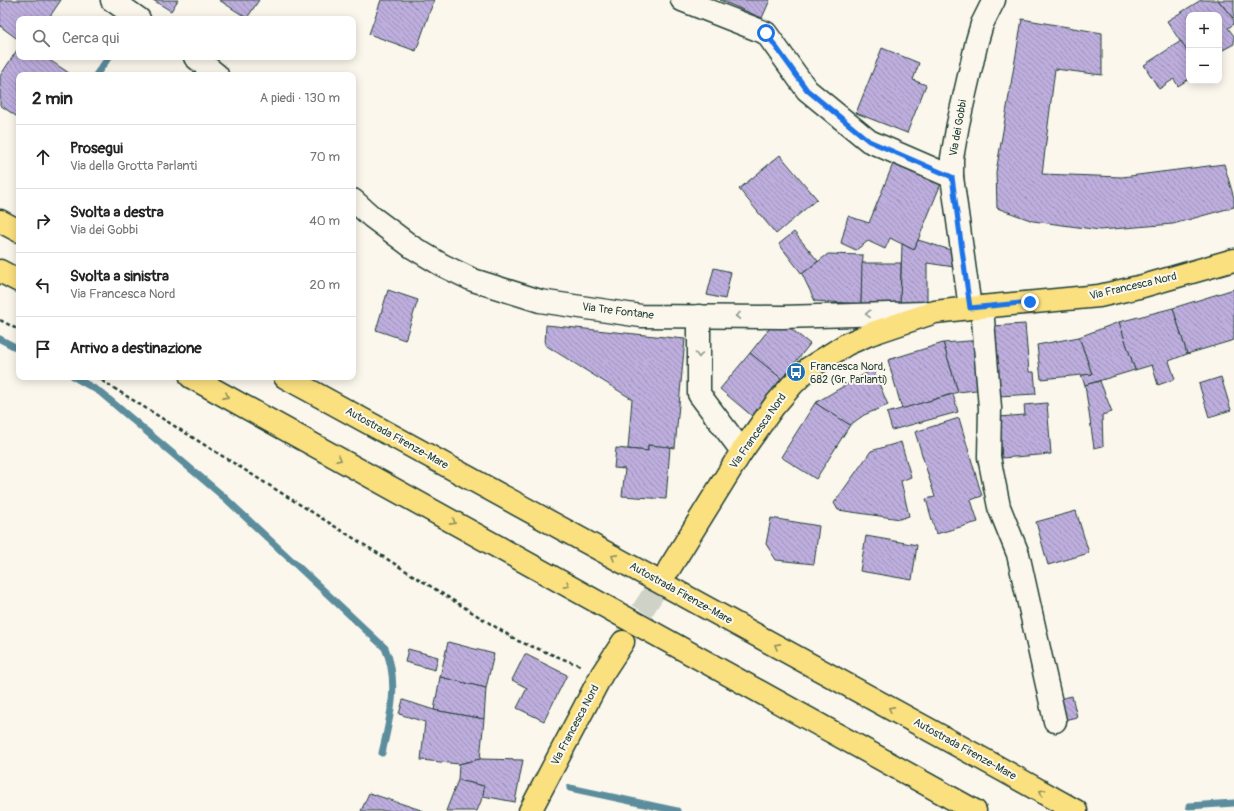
<!DOCTYPE html>
<html lang="it">
<meta charset="utf-8">
<style>
body{margin:0;font-family:Pangolin,sans-serif;background:#f6f6f6;color:#222}
.controls{position:absolute;right:12px;top:12px;display:grid;overflow:hidden;border-radius:8px;box-shadow:0 2px 10px #0003}
.controls button{width:36px;height:36px;display:grid;place-items:center;padding:0;border:0;border-bottom:1px solid #e0e0e0;background:#fff;color:#222;font:20px sans-serif}
.stop{position:absolute;width:12px;height:12px;margin:-9px;border:3px solid #1a73e8;border-radius:50%;background:#fff}
.stop.end{background:#1a73e8;border-color:#fff;box-shadow:0 1px 4px #0008}
.list{margin:0;padding:0;list-style:none}
h2{display:flex;justify-content:space-between;align-items:center;height:52px;margin:0;padding:0 16px;font-size:17px}
h2 small{font-size:13px;font-weight:400;color:#767676}
.list li{display:grid;grid-template-columns:26px 1fr auto;gap:12px;align-items:center;box-sizing:border-box;height:64px;padding:0 16px;border-top:1px solid #e0e0e0}
.list b{display:block;font-size:15px;white-space:nowrap}
.list p{margin:0;font-size:13px;white-space:nowrap;color:#767676}
.list em{font-size:13px;font-style:normal;color:#767676}
.icon{flex:none;width:22px;height:22px;fill:none;stroke:currentColor;stroke-width:2;stroke-linecap:round;stroke-linejoin:round}
.map{position:relative;flex:none;width:1234px;height:811px;overflow:hidden}
.search{position:absolute;background:#fff;box-shadow:0 2px 10px #0003;left:16px;top:16px;width:340px;height:44px;display:flex;align-items:center;gap:10px;box-sizing:border-box;padding:0 14px;border-radius:8px;color:#767676;font-size:15px}
.panel{position:absolute;background:#fff;box-shadow:0 2px 10px #0003;left:16px;top:72px;width:340px;height:308px;border-radius:8px}
.map>svg:first-child{display:block}
.lines{fill:none;stroke-linecap:round;stroke-linejoin:round}
.stream{stroke:#5b8d9d;stroke-width:7}
.building{fill:url(#building-back-hatch);stroke:#1f3d34}
.major-tunnel{stroke:#cfd2c7;stroke-width:22;stroke-dasharray:22 11;stroke-linecap:butt}
.minor-casing{stroke:#1f3d34;stroke-width:25}
.major-casing{stroke:#1f3d34;stroke-width:25}
.highway-casing{stroke:#1f3d34;stroke-width:25}
.path{stroke:#1f3d34;stroke-width:2.5;stroke-dasharray:4 3;stroke-linecap:butt}
.minor{stroke:#fbf7ec;stroke-width:22}
.major{stroke:#fbe080;stroke-width:22}
.highway{stroke:#fbe080;stroke-width:22}
.oneway{stroke:#8d9a90}
.oneway2{stroke:#8d8e5a}
.route{stroke:#1a73e8;stroke-width:5}
.labels{text-anchor:middle;dominant-baseline:central;stroke-width:4;stroke-linejoin:round;paint-order:stroke}
.street-label{font-size:11px;fill:#1f3d34;stroke:#fbf7ec}
.poi-label{font-size:11px;fill:#1f3d34;stroke:#fbf7ec;text-anchor:start}
</style>
<div class="map">
<svg width="1234" height="811" viewBox="0 0 1234 811">
<defs>
<pattern id="building-back-hatch" width="6" height="6" patternUnits="userSpaceOnUse"><rect width="6" height="6" fill="#beaede"/><path d="M-1 5l2 2M0 0l6 6M5-1l2 2" fill="none" stroke="#9a8fb5"/></pattern>
</defs>
<rect width="100%" height="100%" fill="#fbf7ec"/>
<filter id="ink" filterUnits="userSpaceOnUse"><feTurbulence type="fractalNoise" baseFrequency=".025" numOctaves="2"/><feDisplacementMap in="SourceGraphic" scale="8" xChannelSelector="R" yChannelSelector="G"/><feConvolveMatrix kernelMatrix="1 2 1 2 8 2 1 2 1" color-interpolation-filters="sRGB"/></filter>
<g filter="url(#ink)">
<g class="lines">
<g class="stream">
<polyline points="96,75 109,57"/>
<polyline points="0,339 19,349"/>
<path d="M74 377 100 392 224 497 385 648C400 681 390 719 382 753"/>
<polyline points="570,788 677,811"/>
<polyline points="1189,806 1234,803"/>
</g>
</g>
<g class="building">
<polygon points="0,0 61,0 48,19 19,19 19,40 0,26"/>
<polygon points="153,0 178,0 171,11"/>
<polygon points="219,0 259,0 247,18"/>
<polygon points="381,0 434,0 416,51 369,34"/>
<polygon points="720,0 770,0 762,18"/>
<polygon points="1201,0 1218,0 1234,20 1234,24 1228,28 1234,36 1234,44 1219,52 1219,15 1189,15 1189,55 1167,21"/>
<polygon points="1218,0 1234,0 1234,17 1233,18"/>
<polygon points="1022,19 1102,33 1102,75 1055,69 1042,174 1122,177 1224,164 1234,198 1234,207 1173,224 1100,230 1033,221 997,208 996,172"/>
<polygon points="1181,41 1189,55 1189,79 1178,86 1174,79 1159,89 1144,65"/>
<polygon points="19,47 19,57 45,57 72,75 19,75 19,118 0,105 0,76"/>
<polygon points="882,48 919,63 913,80 926,85 907,133 856,113"/>
<polygon points="780,155 817,199 776,234 739,189"/>
<polygon points="893,164 942,181 914,250 890,238 885,249 868,241 856,250 841,243 848,216 869,223"/>
<polygon points="794,232 818,261 802,274 779,244"/>
<polygon points="918,240 954,251 954,267 927,263 927,306 900,304 902,244 914,250"/>
<polygon points="828,254 863,255 861,304 815,301 802,274"/>
<polygon points="862,263 901,263 900,304 861,304"/>
<polygon points="714,268 731,272 725,299 707,295"/>
<polygon points="1234,289 1234,340 1187,354 1173,308"/>
<polygon points="388,290 418,300 405,340 376,330"/>
<polygon points="1173,308 1187,354 1169,361 1175,379 1158,385 1152,365 1135,370 1119,322"/>
<polygon points="778,318 810,344 782,379 750,353"/>
<polygon points="1119,322 1135,370 1085,385 1081,375 1092,374 1079,337"/>
<polygon points="1025,324 1029,372 1034,372 1036,394 998,396 993,326"/>
<polygon points="546,325 685,339 675,448 648,445 648,451 628,449 632,399 545,345"/>
<polygon points="1079,337 1092,374 1041,379 1037,345"/>
<polygon points="982,340 985,389 958,392 943,343"/>
<polygon points="943,343 958,392 902,409 888,360"/>
<polygon points="750,353 782,379 752,416 720,389"/>
<polygon points="873,369 888,405 864,415 850,425 815,403"/>
<polygon points="1221,377 1231,410 1209,417 1199,384"/>
<polygon points="1100,381 1112,412 1102,415 1103,446 1094,448 1085,385"/>
<polygon points="953,394 958,412 892,430 887,413"/>
<polygon points="815,403 850,425 816,479 781,457"/>
<polygon points="1047,403 1051,454 1002,458 998,417 1025,415 1024,405"/>
<polygon points="959,418 982,496 971,500 978,522 936,534 926,499 935,497 915,432"/>
<polygon points="901,442 911,477 901,481 909,516 900,519 838,510 834,503 871,451"/>
<polygon points="648,445 670,447 666,499 622,496 625,469 614,468 616,448 648,451"/>
<polygon points="1076,511 1089,553 1048,565 1036,522"/>
<polygon points="771,518 819,526 814,564 776,560 766,544"/>
<polygon points="866,536 917,545 912,580 860,571"/>
<polygon points="448,642 494,654 486,688 440,677"/>
<polygon points="408,649 438,657 435,670 405,662"/>
<polygon points="525,654 567,675 544,721 517,708 527,688 512,680"/>
<polygon points="440,677 486,688 484,719 434,710"/>
<polygon points="1072,696 1077,717 1064,720 1059,699"/>
<polygon points="403,700 434,710 484,719 480,759 459,764 421,760 425,722 399,714"/>
<polygon points="480,759 523,760 515,802 483,796 484,786 458,780 459,764"/>
<polygon points="458,780 484,786 483,796 477,811 446,811"/>
<polygon points="369,793 424,811 361,811"/>
</g>
<g class="lines">
<polyline class="major-tunnel" points="624,639 669,569"/>
<g class="minor-casing">
<g id="minor">
<polyline points="112,0 139,19"/>
<polyline points="682,0 766,33 807,90 869,141 952,177"/>
<polyline points="195,57 217,75"/>
<polyline points="353,200 372,217 412,247 442,265 473,280 540,301 641,316 782,317 926,313"/>
<polyline points="982,307 990,408 989,457 999,507 1018,554 1055,721"/>
<polyline points="970,308 952,177 952,158 958,124 977,41 982,24 994,0"/>
<polyline points="699,316 699,394 742,451"/>
</g>
</g>
<g class="major-casing">
<g id="major">
<polyline points="669,569 742,451 774,406 792,385 809,368 847,344 870,334 935,312 970,308 1099,296 1143,286 1234,260"/>
<polyline points="530,811 602,674 623,642"/>
</g>
</g>
<g class="highway-casing">
<g id="highway">
<polyline points="0,221 19,231"/>
<polyline points="0,271 19,281"/>
<polyline points="191,377 975,811"/>
<polyline points="285,377 999,768 1076,811"/>
</g>
</g>
<g class="path">
<polyline points="0,320 19,330"/>
<polyline points="96,377 518,641 581,666"/>
</g>
<use href="#minor" class="minor"/>
<use href="#major" class="major"/>
<use href="#highway" class="highway"/>
</g>
<defs><path id="oneway-chevron" d="M-2-3.5L2.5 0L-2 3.5" fill="none" stroke-width="1.6" stroke-linecap="round" stroke-linejoin="round"/></defs>
<g class="oneway">
<use href="#oneway-chevron" transform="translate(868 314) rotate(178)"/>
<use href="#oneway-chevron" transform="translate(738 316) rotate(-180)"/>
<use href="#oneway-chevron" transform="translate(699 355) rotate(90)"/>
</g>
<g class="oneway2">
<use href="#oneway-chevron" transform="translate(226 396) rotate(29)"/>
<use href="#oneway-chevron" transform="translate(339 459) rotate(29)"/>
<use href="#oneway-chevron" transform="translate(453 522) rotate(29)"/>
<use href="#oneway-chevron" transform="translate(614 557) rotate(-151)"/>
<use href="#oneway-chevron" transform="translate(567 585) rotate(29)"/>
<use href="#oneway-chevron" transform="translate(777 646) rotate(-151)"/>
<use href="#oneway-chevron" transform="translate(891 709) rotate(-151)"/>
<use href="#oneway-chevron" transform="translate(1042 792) rotate(-151)"/>
</g>
</g>
<g class="lines" filter="url(#ink)">
<polyline class="route" points="766,33 807,90 869,141 952,177 970,308 1030,302"/>
</g>
<defs>
<g id="bus-disc" transform="scale(1)"><circle r="9.5" fill="#1f6fb2" stroke="#fbf7ec"/><path d="M-5-6H5V4H4V6H2V4H-2V6H-4V4H-5ZM-3.5-4V0h7V-4ZM-3.5 1.2v1.5H-2V1.2ZM2 1.2v1.5H3.5V1.2Z" fill="#fff"/></g>
</defs>
<g fill-rule="evenodd">
<use href="#bus-disc" x="796" y="372"/>
</g>
<g class="labels">
<g class="street-label">
<text transform="translate(958 128) rotate(-80)">Via dei Gobbi</text>
<text transform="translate(1133 286) rotate(-13)">Via Francesca Nord</text>
<text transform="translate(618 311) rotate(7)">Via Tre Fontane</text>
<text transform="translate(758 431) rotate(-55)">Via Francesca Nord</text>
<text transform="translate(397 438) rotate(29)">Autostrada Firenze-Mare</text>
<text transform="translate(681 593) rotate(29)">Autostrada Firenze-Mare</text>
<text transform="translate(575 725) rotate(-62)">Via Francesca Nord</text>
<text transform="translate(965 749) rotate(29)">Autostrada Firenze-Mare</text>
</g>
<g class="poi-label">
<text x="810" y="366">Francesca Nord,<tspan x="810" dy="13">682 (Gr. Parlanti)</tspan></text>
</g>
</g>
</svg>
<div class="controls">
<button>+</button>
<button>−</button>
</div>
<div class="stop" style="left:766px;top:33px"></div>
<div class="stop end" style="left:1030px;top:302px"></div>
<div class="search"><svg class="icon" aria-label="search" viewBox="0 0 24 24"><circle cx="10" cy="10" r="6"/><path d="M15 15l6 6"/></svg>Cerca qui</div>
<section class="panel">
<h2>2 min<small>A piedi · 130 m</small></h2>
<ul class="list">
<li><svg class="icon" aria-label="ahead" viewBox="0 0 24 24"><path d="M12 20V5M6 11l6-6 6 6"/></svg><div><b>Prosegui</b><p>Via della Grotta Parlanti</p></div><em>70 m</em></li>
<li><svg class="icon" aria-label="right" viewBox="0 0 24 24"><path d="M7 20v-9h11M14 6l5 5-5 5"/></svg><div><b>Svolta a destra</b><p>Via dei Gobbi</p></div><em>40 m</em></li>
<li><svg class="icon" aria-label="left" viewBox="0 0 24 24"><path d="M17 20v-9H6M10 6l-5 5 5 5"/></svg><div><b>Svolta a sinistra</b><p>Via Francesca Nord</p></div><em>20 m</em></li>
<li><svg class="icon" aria-label="arrive" viewBox="0 0 24 24"><path d="M6 21V4h12l-3 4 3 4H6"/></svg><div><b>Arrivo a destinazione</b></div></li>
</ul>
</section>
</div>
